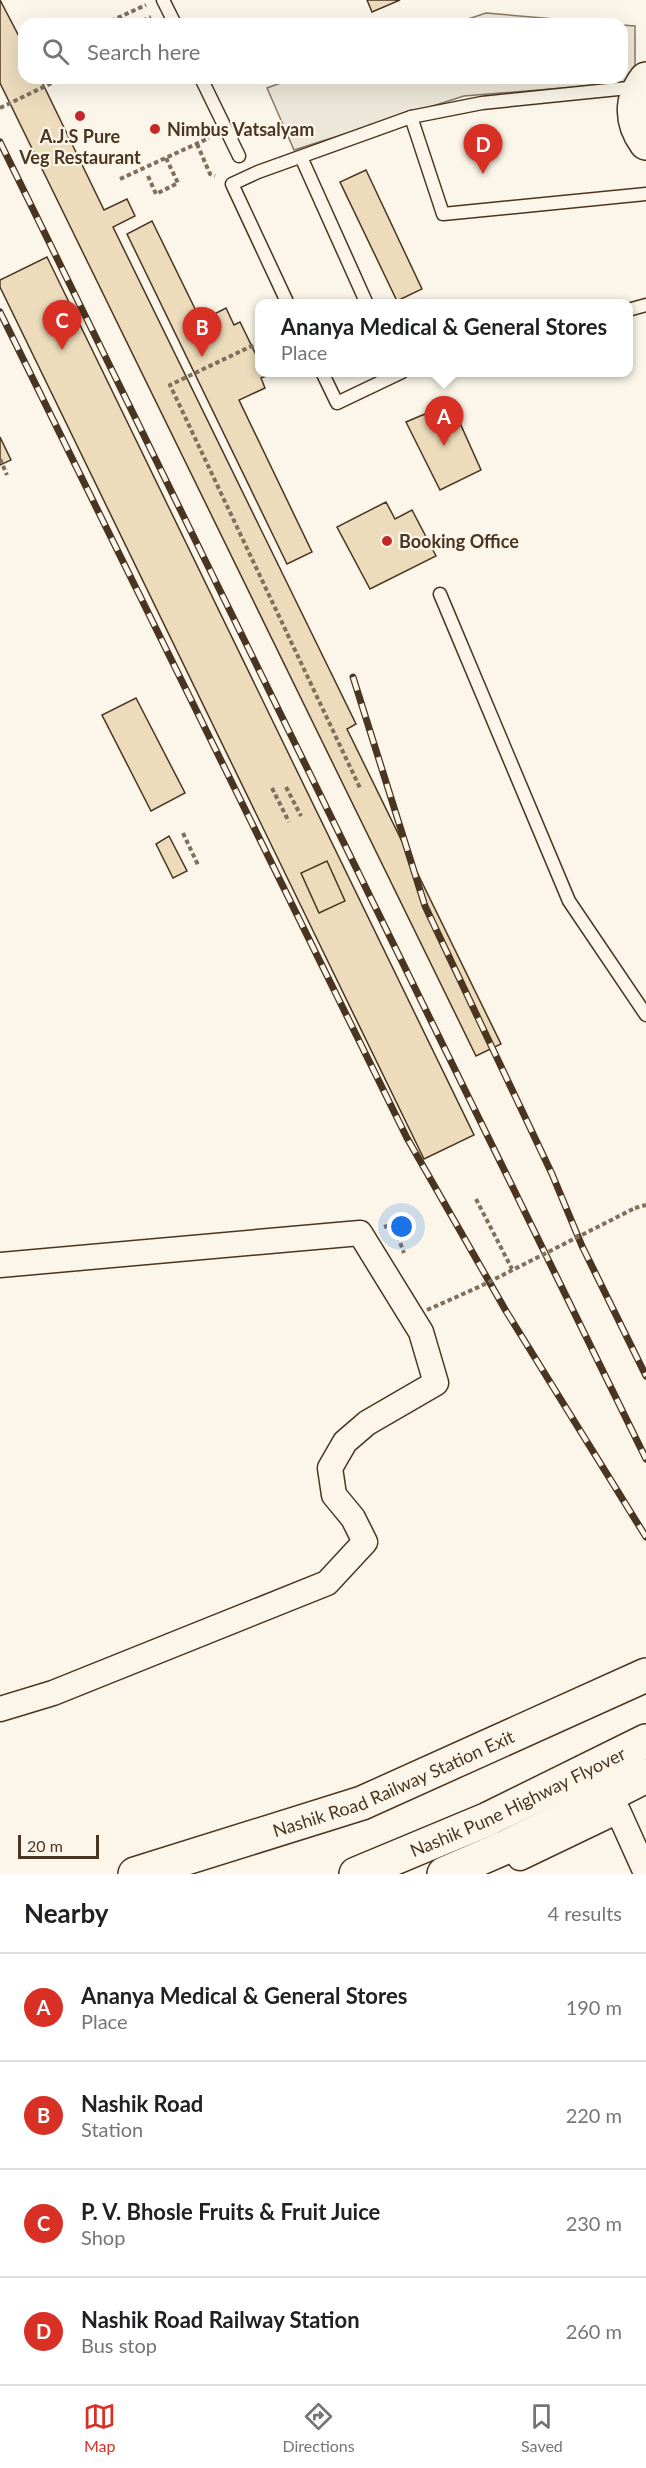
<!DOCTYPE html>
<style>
body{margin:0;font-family:Lato,sans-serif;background:#f6f6f6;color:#202124}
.scale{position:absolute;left:18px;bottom:15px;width:81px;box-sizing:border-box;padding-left:6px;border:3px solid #4a3520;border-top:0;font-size:16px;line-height:21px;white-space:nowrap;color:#4a3520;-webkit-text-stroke:4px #fbf6e9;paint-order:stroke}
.you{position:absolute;left:402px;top:1227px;width:21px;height:21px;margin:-15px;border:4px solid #fff;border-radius:50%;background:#1a73e8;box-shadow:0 0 0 9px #1a73e833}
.badge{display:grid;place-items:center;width:39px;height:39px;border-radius:50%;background:#d93025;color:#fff;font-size:20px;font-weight:700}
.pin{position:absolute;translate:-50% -50px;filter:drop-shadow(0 2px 3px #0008)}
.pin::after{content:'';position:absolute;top:32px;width:21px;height:18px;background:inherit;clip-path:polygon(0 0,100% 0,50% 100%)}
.popup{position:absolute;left:255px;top:299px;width:378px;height:78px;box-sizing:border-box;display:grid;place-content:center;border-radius:12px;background:#fff;filter:drop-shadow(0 2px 4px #0005);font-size:20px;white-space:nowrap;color:#757577}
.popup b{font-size:22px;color:#202124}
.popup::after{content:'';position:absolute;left:50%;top:100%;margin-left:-12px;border:12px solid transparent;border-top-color:#fff}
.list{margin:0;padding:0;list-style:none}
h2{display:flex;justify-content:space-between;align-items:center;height:78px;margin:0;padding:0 24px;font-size:26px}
h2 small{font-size:20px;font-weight:400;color:#757577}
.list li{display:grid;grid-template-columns:39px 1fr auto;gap:18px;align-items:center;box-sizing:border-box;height:108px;padding:0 24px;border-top:2px solid #e0e0e0}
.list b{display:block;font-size:22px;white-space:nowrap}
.list p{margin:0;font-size:20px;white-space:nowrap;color:#757577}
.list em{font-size:20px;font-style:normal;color:#757577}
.icon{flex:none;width:33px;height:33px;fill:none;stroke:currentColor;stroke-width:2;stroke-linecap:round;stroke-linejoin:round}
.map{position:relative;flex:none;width:646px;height:1874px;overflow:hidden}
.search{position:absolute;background:#fff;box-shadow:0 6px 24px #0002;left:18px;right:18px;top:18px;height:66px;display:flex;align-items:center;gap:15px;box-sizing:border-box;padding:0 21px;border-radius:18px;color:#757577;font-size:22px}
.sheet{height:510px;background:#fff}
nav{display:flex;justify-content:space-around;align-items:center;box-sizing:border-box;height:84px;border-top:2px solid #e0e0e0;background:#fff;font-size:16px;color:#757577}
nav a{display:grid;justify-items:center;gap:3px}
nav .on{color:#d93025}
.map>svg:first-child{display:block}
.parking{fill:#ede7d9;stroke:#887966;stroke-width:1.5}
.building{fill:#ecdcbc;stroke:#4a3520;stroke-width:1.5}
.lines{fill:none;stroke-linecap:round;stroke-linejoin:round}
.lane-casing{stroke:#4a3520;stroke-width:15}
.street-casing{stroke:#4a3520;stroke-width:27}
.secondary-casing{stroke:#4a3520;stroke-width:36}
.highway-casing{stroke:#4a3520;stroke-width:36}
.path{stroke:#7f6f5c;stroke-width:4;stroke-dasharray:4.5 3;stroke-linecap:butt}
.lane{stroke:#fbf6e9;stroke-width:12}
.street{stroke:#fbf6e9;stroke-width:24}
.secondary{stroke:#fbf6e9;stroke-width:33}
.highway{stroke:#fbf6e9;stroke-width:33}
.rail-casing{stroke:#4a3520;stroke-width:7}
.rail{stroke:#fbf6e9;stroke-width:4.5;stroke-dasharray:14;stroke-linecap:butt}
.path-bridge{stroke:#7f6f5c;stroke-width:4;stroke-dasharray:4.5 3;stroke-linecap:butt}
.poi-dot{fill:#c62828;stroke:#fbf6e9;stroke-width:2}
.labels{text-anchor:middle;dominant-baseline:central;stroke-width:4.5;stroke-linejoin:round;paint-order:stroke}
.poi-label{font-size:18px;font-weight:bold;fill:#4a3520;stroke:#fbf6e9;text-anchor:start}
.street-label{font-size:18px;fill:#4a3520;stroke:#fbf6e9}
</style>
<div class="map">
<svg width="646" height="1874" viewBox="0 0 646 1874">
<rect width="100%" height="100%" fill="#fbf6e9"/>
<g class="parking">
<polygon points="486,13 613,24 453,24"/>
<polygon points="622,25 635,26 635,82 464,96 294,150 267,88 294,78 622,78"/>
</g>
<g class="building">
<polygon points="0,0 24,46 24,78 40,78 104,210 127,199 135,216 113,227 356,724 347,729 501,1044 476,1056 0,83"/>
<polygon points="367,0 400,0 372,12"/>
<polygon points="366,170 422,289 397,301 340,182"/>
<polygon points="152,221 201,321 226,308 234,325 240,322 260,363 260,372 264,372 266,376 261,378 265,388 239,400 312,552 287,564 127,234"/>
<polygon points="47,257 474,1135 424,1159 0,287 0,280"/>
<polygon points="451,403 481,470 440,490 406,422"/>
<polygon points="0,437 11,460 0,465"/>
<polygon points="386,502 395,519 412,510 436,556 370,589 337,527"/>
<polygon points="136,698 185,793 151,811 102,715"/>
<polygon points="169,836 187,871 173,878 156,844"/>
<polygon points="327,861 345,901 319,913 301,873"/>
</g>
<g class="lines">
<g class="lane-casing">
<g id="lane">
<polyline points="163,0 175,24"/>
<polyline points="201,78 239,156"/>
<polyline points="411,117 443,214 646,194"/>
<polyline points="301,157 367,304"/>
<polyline points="288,304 232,184 258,172 411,117 482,103 638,87"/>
<polyline points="628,310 646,305"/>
<polyline points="322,372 337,403 402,372"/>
<polyline points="440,594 569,901 646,1015"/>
</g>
</g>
<g class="street-casing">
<g id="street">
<polyline points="0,1265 360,1233 421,1332 436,1383 367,1423 345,1442 330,1468 334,1495 353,1518 365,1542 327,1583 53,1693 0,1709"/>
<polyline points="520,1858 618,1811 646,1873"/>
</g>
</g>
<g class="secondary-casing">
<g id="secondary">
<path d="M646 79C630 100 631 122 646 143"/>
<path id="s1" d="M135 1874 362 1803 646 1675"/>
</g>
</g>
<g class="highway-casing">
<g id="highway">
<path id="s2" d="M356 1874 488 1819 646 1741"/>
<polyline points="444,1874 506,1847 646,1776"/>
</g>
</g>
<g class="path">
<polyline points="104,24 146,5"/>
<polyline points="136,24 151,17"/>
<polyline points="0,108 62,78"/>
<polyline points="197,144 210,174 215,176"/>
<polyline points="148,176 156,194 178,183 166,158"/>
<polyline points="120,179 209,138"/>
<polyline points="260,342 170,385 360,788"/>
<polyline points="0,459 7,475"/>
<polyline points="286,787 301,816"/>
<polyline points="272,788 289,822"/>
<polyline points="183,833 198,865"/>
<polyline points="476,1199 512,1269"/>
<polyline points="635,1208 646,1205"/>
<polyline points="384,1227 393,1224 404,1253"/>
</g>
<use href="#lane" class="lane"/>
<use href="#street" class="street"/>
<use href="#secondary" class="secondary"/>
<use href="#highway" class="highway"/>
<g class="rail-casing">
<g id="rail">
<polyline points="0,142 646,1459"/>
<polyline points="0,312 407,1138 506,1311 646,1537"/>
<polyline points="353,677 425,906 552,1174 582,1246 646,1376"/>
</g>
</g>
<use href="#rail" class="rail"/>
<polyline class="path-bridge" points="427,1310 481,1286 635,1208"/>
</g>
<g class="poi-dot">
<circle cx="80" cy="116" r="6"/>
<circle cx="155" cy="129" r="6"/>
<circle cx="387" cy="541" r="6"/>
</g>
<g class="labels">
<g class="poi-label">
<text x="167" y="129">Nimbus Vatsalyam</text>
<text x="80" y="136" text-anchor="middle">A.J.S Pure<tspan x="80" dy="21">Veg Restaurant</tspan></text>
<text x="399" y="541">Booking Office</text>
</g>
<g class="street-label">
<text stroke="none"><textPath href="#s1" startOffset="274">Nashik Road Railway Station Exit</textPath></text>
<text stroke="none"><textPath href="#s2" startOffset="177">Nashik Pune Highway Flyover</textPath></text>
</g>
</g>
</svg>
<div class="scale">20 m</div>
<div class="you"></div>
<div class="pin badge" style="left:444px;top:446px">A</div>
<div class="popup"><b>Ananya Medical &amp; General Stores</b>Place</div>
<div class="pin badge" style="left:202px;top:357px">B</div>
<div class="pin badge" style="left:62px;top:350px">C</div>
<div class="pin badge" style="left:483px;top:174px">D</div>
<div class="search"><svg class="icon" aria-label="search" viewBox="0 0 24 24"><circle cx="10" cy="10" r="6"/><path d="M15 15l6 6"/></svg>Search here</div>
</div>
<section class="sheet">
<h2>Nearby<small>4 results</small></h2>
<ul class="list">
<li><span class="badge">A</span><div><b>Ananya Medical &amp; General Stores</b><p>Place</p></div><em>190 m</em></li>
<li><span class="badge">B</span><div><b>Nashik Road</b><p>Station</p></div><em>220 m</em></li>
<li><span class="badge">C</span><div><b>P. V. Bhosle Fruits &amp; Fruit Juice</b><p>Shop</p></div><em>230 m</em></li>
<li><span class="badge">D</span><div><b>Nashik Road Railway Station</b><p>Bus stop</p></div><em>260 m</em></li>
</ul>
</section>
<nav>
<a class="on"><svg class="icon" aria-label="map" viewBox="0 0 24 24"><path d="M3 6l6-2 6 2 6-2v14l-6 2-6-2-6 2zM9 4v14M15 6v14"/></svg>Map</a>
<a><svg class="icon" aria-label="directions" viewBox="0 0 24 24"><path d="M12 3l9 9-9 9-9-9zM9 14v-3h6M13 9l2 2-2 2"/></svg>Directions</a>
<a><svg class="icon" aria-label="saved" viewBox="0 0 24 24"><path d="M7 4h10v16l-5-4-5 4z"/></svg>Saved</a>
</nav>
